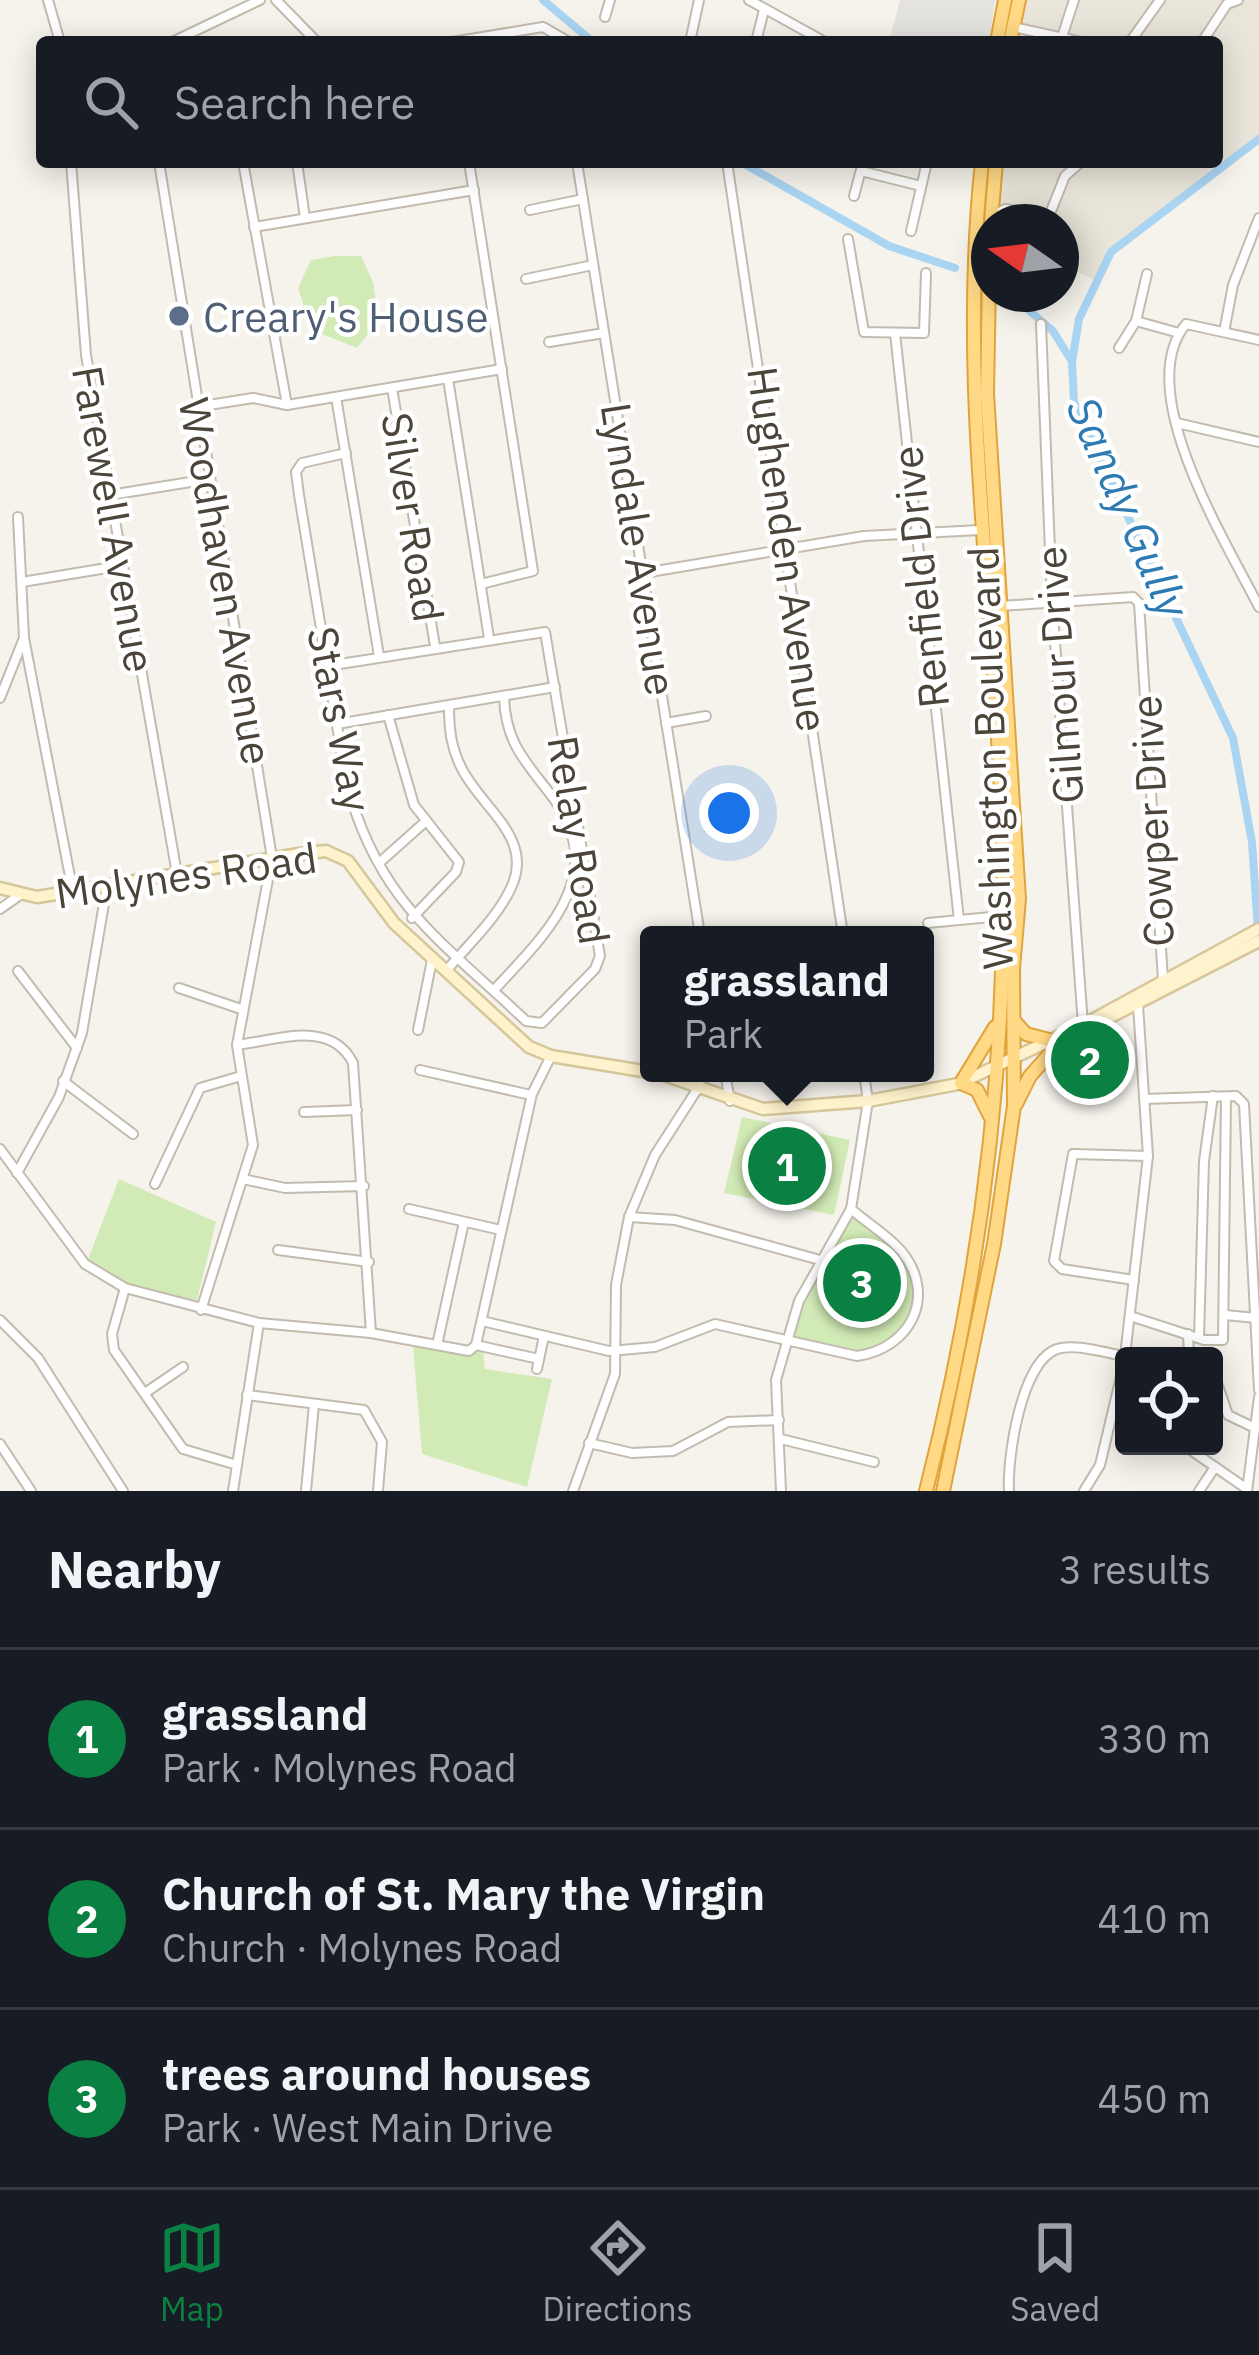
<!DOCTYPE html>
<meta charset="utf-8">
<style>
body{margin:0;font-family:"IBM Plex Sans",sans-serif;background:#20242c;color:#f1f3f6}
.controls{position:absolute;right:36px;bottom:36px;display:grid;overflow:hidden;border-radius:12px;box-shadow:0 6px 30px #0003}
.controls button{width:108px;height:108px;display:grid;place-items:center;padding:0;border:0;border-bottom:3px solid #363941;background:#171b24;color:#f1f3f6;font:60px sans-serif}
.compass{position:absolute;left:971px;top:204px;width:108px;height:108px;border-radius:50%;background:#171b24;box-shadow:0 6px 30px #0003;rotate:284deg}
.you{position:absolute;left:729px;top:813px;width:42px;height:42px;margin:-30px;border:9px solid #fff;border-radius:50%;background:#1a73e8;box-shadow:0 0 0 18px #1a73e833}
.badge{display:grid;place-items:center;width:78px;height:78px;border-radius:50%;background:#0b8043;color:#fff;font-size:39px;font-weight:700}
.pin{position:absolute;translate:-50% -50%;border:6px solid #fff;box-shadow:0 3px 12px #0006}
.popup{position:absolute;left:640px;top:926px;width:294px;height:156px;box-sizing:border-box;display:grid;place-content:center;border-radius:12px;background:#171b24;filter:drop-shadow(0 3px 9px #0005);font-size:39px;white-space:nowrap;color:#9ea1a6}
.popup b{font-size:45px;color:#f1f3f6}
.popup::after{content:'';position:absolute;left:50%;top:100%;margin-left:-24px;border:24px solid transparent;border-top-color:#171b24}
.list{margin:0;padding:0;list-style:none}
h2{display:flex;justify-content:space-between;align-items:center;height:156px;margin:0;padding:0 48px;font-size:51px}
h2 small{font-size:39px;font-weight:400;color:#9ea1a6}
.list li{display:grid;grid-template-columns:78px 1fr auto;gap:36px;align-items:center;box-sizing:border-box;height:180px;padding:0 48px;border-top:3px solid #363941}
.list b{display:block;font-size:45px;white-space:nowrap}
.list p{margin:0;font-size:39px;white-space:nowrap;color:#9ea1a6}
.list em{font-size:39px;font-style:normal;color:#9ea1a6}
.icon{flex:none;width:66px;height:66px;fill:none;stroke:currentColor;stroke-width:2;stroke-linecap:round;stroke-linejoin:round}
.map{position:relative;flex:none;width:1259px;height:1491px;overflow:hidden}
.search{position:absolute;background:#171b24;box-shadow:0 6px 30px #0003;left:36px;right:36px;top:36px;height:132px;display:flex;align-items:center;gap:30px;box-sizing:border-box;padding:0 42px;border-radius:12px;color:#9ea1a6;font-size:45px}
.sheet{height:696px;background:#171b24}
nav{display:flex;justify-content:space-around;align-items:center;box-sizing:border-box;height:168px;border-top:3px solid #363941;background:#171b24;font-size:33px;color:#9ea1a6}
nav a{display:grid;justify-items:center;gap:6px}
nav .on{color:#0b8043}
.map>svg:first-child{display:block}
.residential{fill:#eae5da}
.green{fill:#d2eab5}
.parking{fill:#e5e3e0}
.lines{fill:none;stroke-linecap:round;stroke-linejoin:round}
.canal{stroke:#a9d4f2;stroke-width:8}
.minor-casing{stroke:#c2bbae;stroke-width:12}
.secondary-casing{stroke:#d6c79b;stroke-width:15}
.trunk-casing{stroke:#e0a43c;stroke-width:16}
.minor{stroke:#fff;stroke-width:8}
.secondary{stroke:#fff3cd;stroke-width:10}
.trunk{stroke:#ffd985;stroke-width:12}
.service-dot{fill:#5c6f8a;stroke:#fff;stroke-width:4.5}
.labels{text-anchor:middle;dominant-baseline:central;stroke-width:9;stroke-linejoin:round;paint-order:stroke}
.service-label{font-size:42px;fill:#4e5e75;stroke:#fff;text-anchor:start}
.street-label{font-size:42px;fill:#4b4439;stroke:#fff}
.water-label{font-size:45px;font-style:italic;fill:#2e7ab2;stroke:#fff}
</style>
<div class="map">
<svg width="1259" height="1491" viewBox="0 0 1259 1491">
<rect width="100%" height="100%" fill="#f6f3ec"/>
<polygon class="residential" points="1019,0 1259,0 1259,139 1111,252 1097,282 1061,263 1061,222 1000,222 991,216 996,162 1217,162 1217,42 1010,42"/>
<g class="green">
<polygon points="335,256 361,256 373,282 379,320 357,348 312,330 298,288 311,260"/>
<polygon points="742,1117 850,1140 834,1215 724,1193"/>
<polygon points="119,1179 216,1222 196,1304 127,1286 87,1262"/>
<path d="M851 1209C902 1252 941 1278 896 1346L857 1356 789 1337 799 1301Z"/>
<polygon points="413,1346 468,1355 483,1350 485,1369 552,1379 527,1487 422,1454"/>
</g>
<polygon class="parking" points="900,0 995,0 989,42 889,42"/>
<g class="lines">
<g class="canal">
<polyline points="543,0 593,42"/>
<polyline points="741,162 889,246 955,268"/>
<polyline points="1010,294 1053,331 1071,360"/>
<polyline points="1258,931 1252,842 1233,738 1074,403 1072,362 1079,319 1111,252 1259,139"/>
</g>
<g class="minor-casing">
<g id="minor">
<polyline points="48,0 60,42"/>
<polyline points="276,0 317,42"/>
<polyline points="749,0 825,42"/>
<polyline points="605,17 610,0"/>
<polyline points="1013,27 1082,42"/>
<polyline points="1062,37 1074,0"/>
<polyline points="172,42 260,0"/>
<polyline points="452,42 543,27 569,42"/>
<polyline points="690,42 699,0"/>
<polyline points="756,42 764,10"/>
<polyline points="1130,42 1160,0"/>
<polyline points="1202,42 1227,4 1238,0"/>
<polyline points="71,162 86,355 177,874"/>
<polyline points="159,162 272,858 237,1045 253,1145 201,1310"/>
<polyline points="243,162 287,405"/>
<polyline points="297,162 305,218"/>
<polyline points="469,162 533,571 481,584"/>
<polyline points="577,162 700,935"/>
<polyline points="727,162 843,935"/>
<polyline points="861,171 921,186"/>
<polyline points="854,196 863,162"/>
<polyline points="530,210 583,199"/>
<polyline points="993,215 1005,209 1049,216 1065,176 1081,162"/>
<polyline points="254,227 474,190"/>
<polyline points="911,231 927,162"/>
<polyline points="848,239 864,332 924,333 926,273"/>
<polyline points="526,279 593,265"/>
<polyline points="1136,321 1179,333"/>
<polyline points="1041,324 1052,601 1083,1025"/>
<polyline points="1224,332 1233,285 1259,218"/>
<polyline points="895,333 959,920 1002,916"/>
<path d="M1259 340 1186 324C1131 390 1226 542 1259 607"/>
<polyline points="549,342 604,333"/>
<polyline points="1119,348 1136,321 1147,274"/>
<polyline points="448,379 489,638"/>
<polyline points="392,388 435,646"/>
<polyline points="336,397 379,656"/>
<polyline points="196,407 253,398 287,405 502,369"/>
<polyline points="1177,423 1259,442"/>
<polyline points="110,495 209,479"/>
<polyline points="18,517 24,638 73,892"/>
<polyline points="644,573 864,536 980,530"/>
<polyline points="22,582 119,566"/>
<polyline points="1000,606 1133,597 1139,603 1163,980"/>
<path d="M327 666 545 632 600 956 595 969 542 1023 526 1021C441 940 377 902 346 780L299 495 296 472 302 463 346 453"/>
<polyline points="0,698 24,638"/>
<polyline points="388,715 414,805 459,862 456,872 412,918"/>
<polyline points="666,723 706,716"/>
<polyline points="337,724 555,687"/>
<polyline points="379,863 425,822"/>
<polyline points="0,909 20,895"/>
<polyline points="928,923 959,920"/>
<polyline points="18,971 77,1048"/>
<path d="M446 971C467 946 496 919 510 890 536 839 483 810 462 769 451 748 449 729 449 706"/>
<polyline points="179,988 241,1009"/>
<path d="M494 990C545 935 612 874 551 795 525 761 505 742 504 696"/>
<polyline points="418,1030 432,960"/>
<path d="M237 1045C277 1040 331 1019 353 1063L371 1333"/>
<polyline points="420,1070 531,1095"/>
<polyline points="725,1073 730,1101"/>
<polyline points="63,1081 133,1134"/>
<polyline points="1144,1099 1236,1096 1244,1104 1259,1390"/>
<polyline points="304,1112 357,1110"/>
<polyline points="0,1149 85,1264 125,1288 259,1323 371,1333 469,1351 476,1345 532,1094 551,1056"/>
<polyline points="17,1173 59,1097 82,1033 107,886"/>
<polyline points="243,1179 285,1188 364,1186"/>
<polyline points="155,1184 200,1088 241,1076"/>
<polyline points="409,1209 501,1230"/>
<polyline points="629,1217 675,1220 820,1260"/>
<polyline points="278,1250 369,1262"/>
<polyline points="1134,1280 1062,1269 1054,1261 1073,1154 1148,1156"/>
<polyline points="125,1288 112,1334 114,1350 183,1449 237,1465"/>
<polyline points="1225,1315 1256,1318"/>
<polyline points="1130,1316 1204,1340 1223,1340 1226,1098"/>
<polyline points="0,1320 38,1358 123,1491"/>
<path d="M482 1321 609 1351 655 1347 715 1324 857 1356C909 1349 938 1297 902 1252 889 1236 867 1223 851 1209"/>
<polyline points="1188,1334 1189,1356"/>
<polyline points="1199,1338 1204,1161 1213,1096"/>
<polyline points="437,1345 464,1222"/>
<polyline points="476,1345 539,1359"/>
<polyline points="1125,1356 1148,1156 1138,1005"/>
<polyline points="537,1369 544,1336"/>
<polyline points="1214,1374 1228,1415 1255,1428"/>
<polyline points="145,1393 183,1367"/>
<polyline points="247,1395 364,1410 382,1442 378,1491"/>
<polyline points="781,1439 874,1462"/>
<polyline points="589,1443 632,1453 673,1451 728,1422 779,1420"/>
<polyline points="0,1444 31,1491"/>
<polyline points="1185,1446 1247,1489"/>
<polyline points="233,1491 259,1323"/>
<polyline points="306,1491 314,1404"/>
<polyline points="573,1491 615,1374 616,1285 629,1217 655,1155 700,1085"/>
<polyline points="781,1491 776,1380 799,1301 851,1209 868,1101 864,1073"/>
<path d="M1009 1491C1007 1459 1021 1361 1057 1349 1075 1343 1105 1353 1124 1356"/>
<polyline points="1084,1491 1100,1465 1124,1364"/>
<polyline points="1199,1491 1215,1467"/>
<polyline points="1247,1491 1259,1397"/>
</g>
</g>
<g class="secondary-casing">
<g id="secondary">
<polyline points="0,888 37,897 299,854 326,851 348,861 394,923 529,1047 551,1056 649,1072"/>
<polyline points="1050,1048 1259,941"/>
<polyline points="658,1073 763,1109 868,1101 958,1084 1083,1025 1259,929"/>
</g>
</g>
<g class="trunk-casing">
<g id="trunk">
<polyline points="997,42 1005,0"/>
<polyline points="1010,42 1019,0"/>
<polyline points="991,222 996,162"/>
<polyline points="1014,1021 1026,1034 1049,1040"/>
<polyline points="1016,1104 1030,1076 1056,1047"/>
<polyline points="990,1116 977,1090 961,1083 995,1027"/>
<path d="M926 1491C980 1279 1008 1062 1003 843 997 616 957 390 982 162"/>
<polyline points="943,1491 994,1244 1014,1106 1013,968 1019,899 987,394 989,280"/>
</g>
</g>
<use href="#minor" class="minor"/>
<use href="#secondary" class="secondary"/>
<use href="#trunk" class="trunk"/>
</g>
<circle class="service-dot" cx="179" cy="316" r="12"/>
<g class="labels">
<g class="service-label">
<text x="203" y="316">Creary's House</text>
</g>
<g class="street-label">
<text transform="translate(413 517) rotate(81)">Silver Road</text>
<text transform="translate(114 519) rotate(80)">Farewell Avenue</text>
<text transform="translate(639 549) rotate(81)">Lyndale Avenue</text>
<text transform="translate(788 549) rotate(82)">Hughenden Avenue</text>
<text transform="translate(920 577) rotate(-96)">Renfield Drive</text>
<text transform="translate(226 581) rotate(80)">Woodhaven Avenue</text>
<text transform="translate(1059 675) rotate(-94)">Gilmour Drive</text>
<text transform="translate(340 719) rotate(79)">Stars Way</text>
<text transform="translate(990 758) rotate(-92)">Washington Boulevard</text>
<text transform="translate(1152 821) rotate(-93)">Cowper Drive</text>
<text transform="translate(579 840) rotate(81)">Relay Road</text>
<text transform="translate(186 875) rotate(-8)">Molynes Road</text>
</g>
<g class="water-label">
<text transform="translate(1129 507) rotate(66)">Sandy Gully</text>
</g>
</g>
</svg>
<div class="controls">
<button><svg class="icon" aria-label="locate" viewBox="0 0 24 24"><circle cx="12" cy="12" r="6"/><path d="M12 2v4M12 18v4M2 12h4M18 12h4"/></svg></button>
</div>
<svg class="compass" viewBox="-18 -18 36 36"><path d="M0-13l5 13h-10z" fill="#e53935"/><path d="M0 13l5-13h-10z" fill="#9ea1a6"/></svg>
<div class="you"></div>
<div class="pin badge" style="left:787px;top:1166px">1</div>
<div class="popup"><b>grassland</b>Park</div>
<div class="pin badge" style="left:1090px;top:1060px">2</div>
<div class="pin badge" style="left:862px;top:1283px">3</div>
<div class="search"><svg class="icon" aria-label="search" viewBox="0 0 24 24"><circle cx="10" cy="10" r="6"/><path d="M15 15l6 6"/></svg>Search here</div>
</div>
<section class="sheet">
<h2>Nearby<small>3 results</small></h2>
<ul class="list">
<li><span class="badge">1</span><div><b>grassland</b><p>Park · Molynes Road</p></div><em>330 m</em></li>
<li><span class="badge">2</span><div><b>Church of St. Mary the Virgin</b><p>Church · Molynes Road</p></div><em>410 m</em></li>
<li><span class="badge">3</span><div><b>trees around houses</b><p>Park · West Main Drive</p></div><em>450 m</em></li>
</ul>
</section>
<nav>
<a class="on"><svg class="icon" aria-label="map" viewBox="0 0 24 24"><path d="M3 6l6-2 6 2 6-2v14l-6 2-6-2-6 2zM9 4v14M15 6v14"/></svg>Map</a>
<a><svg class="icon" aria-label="directions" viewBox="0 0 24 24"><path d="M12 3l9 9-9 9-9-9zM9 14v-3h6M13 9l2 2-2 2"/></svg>Directions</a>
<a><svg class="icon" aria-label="saved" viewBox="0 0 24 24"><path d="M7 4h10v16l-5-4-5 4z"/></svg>Saved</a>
</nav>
